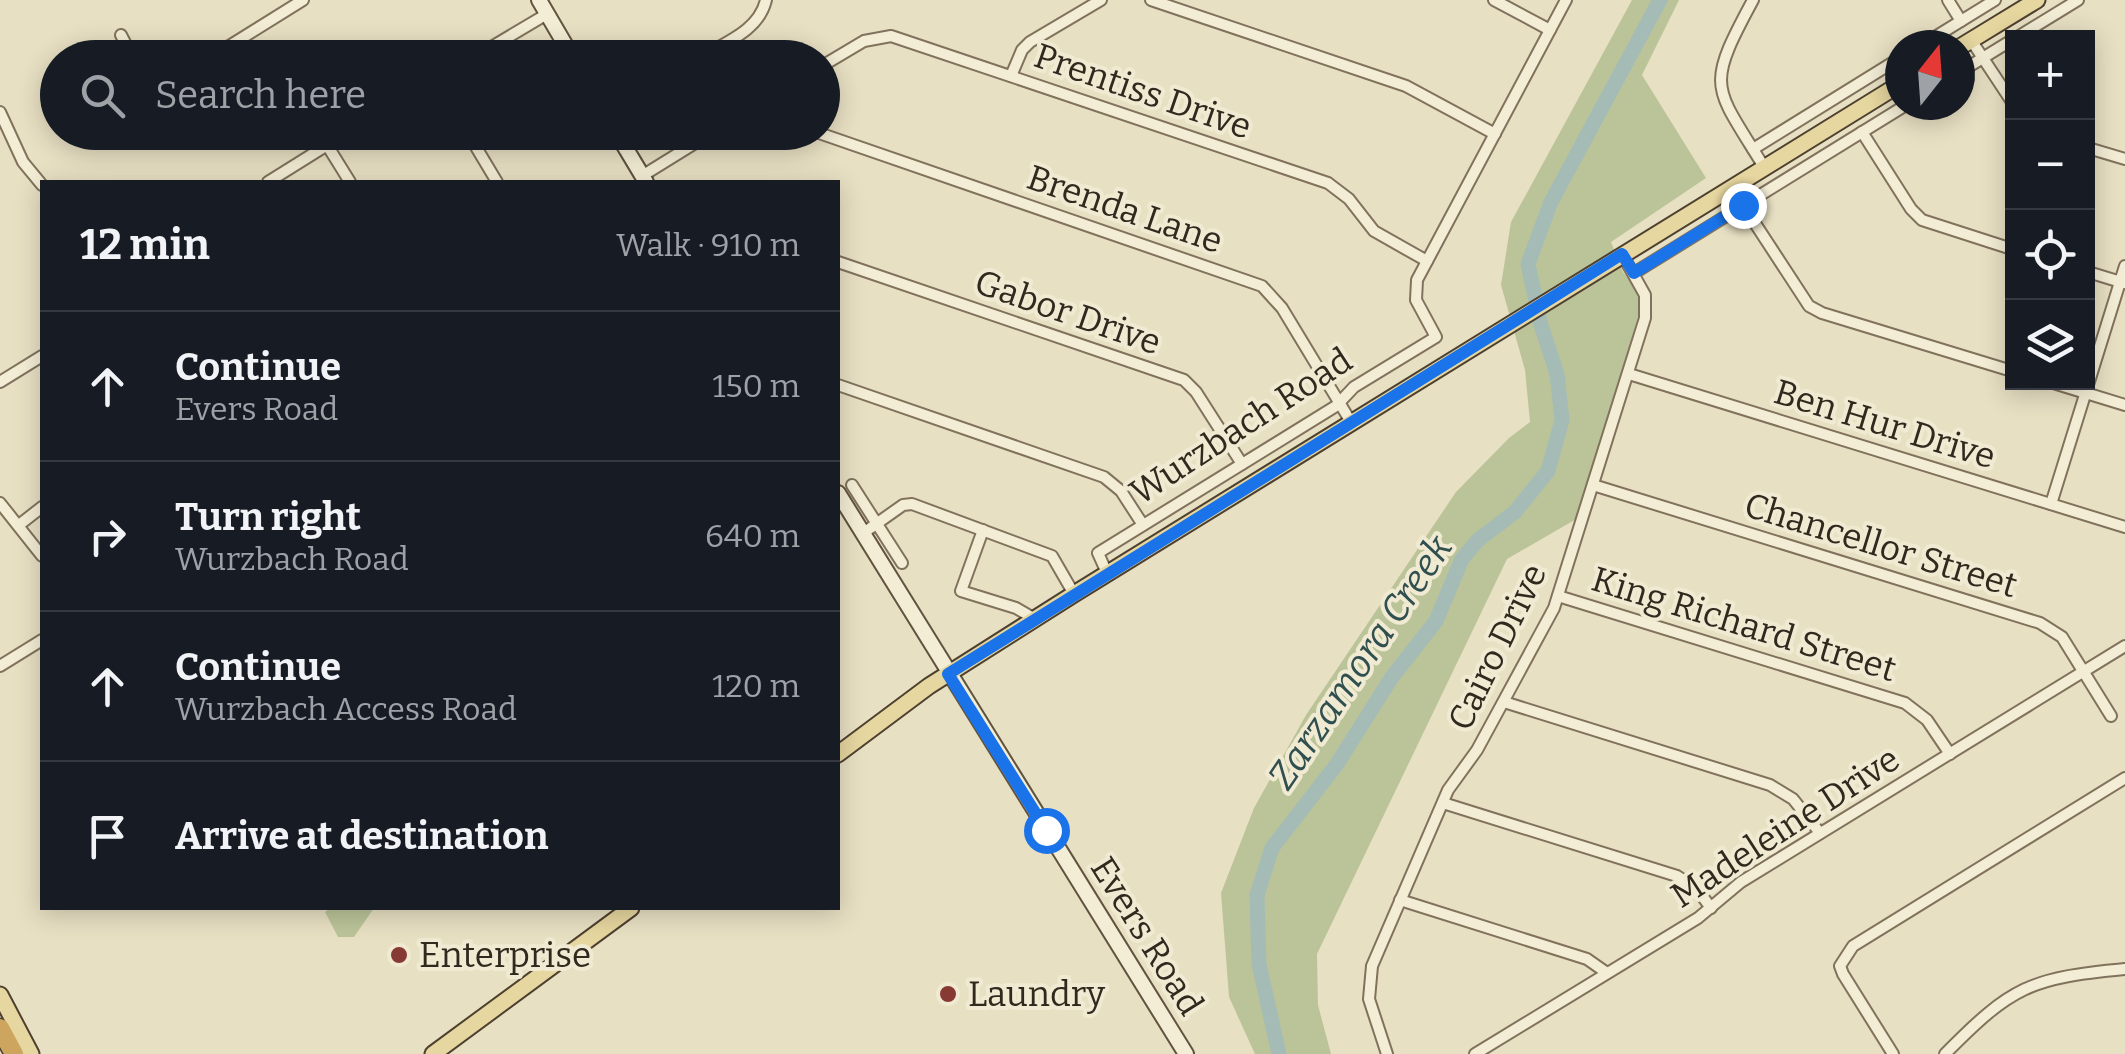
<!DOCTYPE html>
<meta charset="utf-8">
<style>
body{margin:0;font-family:Bitter,serif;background:#20242c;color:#f1f3f6}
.controls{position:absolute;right:30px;top:30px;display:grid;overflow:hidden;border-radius:0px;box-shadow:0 5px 25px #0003}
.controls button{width:90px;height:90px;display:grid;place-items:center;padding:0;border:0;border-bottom:2px solid #363941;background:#171b24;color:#f1f3f6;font:50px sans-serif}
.compass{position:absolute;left:1885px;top:30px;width:90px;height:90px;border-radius:50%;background:#171b24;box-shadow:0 5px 25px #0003;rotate:17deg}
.stop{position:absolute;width:30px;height:30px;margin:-22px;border:8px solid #1a73e8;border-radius:50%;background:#fff}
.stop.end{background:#1a73e8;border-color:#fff;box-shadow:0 2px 10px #0008}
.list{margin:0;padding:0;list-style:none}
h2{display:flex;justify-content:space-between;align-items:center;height:130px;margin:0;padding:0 40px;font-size:42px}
h2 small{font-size:32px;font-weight:400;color:#9ea1a6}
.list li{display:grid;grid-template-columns:65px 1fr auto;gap:30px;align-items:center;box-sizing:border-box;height:150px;padding:0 40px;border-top:2px solid #363941}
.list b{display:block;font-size:38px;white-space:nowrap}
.list p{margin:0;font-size:32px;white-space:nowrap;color:#9ea1a6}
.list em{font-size:32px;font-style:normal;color:#9ea1a6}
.icon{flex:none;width:55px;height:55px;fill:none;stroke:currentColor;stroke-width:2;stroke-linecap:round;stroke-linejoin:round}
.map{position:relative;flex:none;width:2125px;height:1054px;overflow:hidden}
.search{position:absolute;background:#171b24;box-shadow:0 5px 25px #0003;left:40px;top:40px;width:800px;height:110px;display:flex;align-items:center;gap:25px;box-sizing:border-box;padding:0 35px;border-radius:55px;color:#9ea1a6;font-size:38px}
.panel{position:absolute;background:#171b24;box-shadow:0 5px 25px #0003;left:40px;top:180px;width:800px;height:730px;border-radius:0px}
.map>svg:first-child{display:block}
.green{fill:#bbc499}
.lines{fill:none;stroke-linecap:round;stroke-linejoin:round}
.river{stroke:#a5bbb6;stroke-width:15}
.minor-casing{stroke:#80725c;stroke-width:14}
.secondary-casing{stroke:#615340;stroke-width:18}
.primary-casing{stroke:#4e4030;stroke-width:19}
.motorway-casing{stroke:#4e4030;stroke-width:21}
.minor{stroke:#f4edd5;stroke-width:10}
.secondary{stroke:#f4edd5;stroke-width:14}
.primary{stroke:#e6d69f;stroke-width:15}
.motorway{stroke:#cda55e;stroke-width:18}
.route{stroke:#1a73e8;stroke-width:12}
.poi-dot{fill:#873a34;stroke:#f0ead2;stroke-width:4}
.labels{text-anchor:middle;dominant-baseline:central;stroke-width:8;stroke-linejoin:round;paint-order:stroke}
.street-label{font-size:35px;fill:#31291e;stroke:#f0ead2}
.poi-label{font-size:35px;fill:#31291e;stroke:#f0ead2;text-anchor:start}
.water-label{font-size:38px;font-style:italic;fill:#304f4f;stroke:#f0ead2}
</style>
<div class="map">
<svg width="2125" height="1054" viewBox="0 0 2125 1054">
<rect width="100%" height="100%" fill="#e8e0c3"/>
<g class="green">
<polygon points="1632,0 1679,0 1642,75 1706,178 1611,242 1623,272 1638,293 1640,310 1578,518 1507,559 1317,954 1318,1005 1331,1054 1255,1054 1229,997 1221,893 1254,808 1306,715 1456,492 1509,438 1530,422 1525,370 1501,285 1511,222"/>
<polygon points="330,908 374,908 354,937 338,937 325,912"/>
</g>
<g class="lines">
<polyline class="river" points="1279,1054 1259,964 1257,895 1272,848 1337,764 1392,677 1436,621 1462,559 1478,540 1515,512 1548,471 1562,420 1557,374 1541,325 1528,264 1551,202 1660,0"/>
<g class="minor-casing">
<g id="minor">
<polyline points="1151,0 1406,86 1495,134"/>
<polyline points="1494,0 1550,30"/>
<path d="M1753 0C1705 89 1713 84 1764 167"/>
<polyline points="1948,0 1961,21"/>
<polyline points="121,35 133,58"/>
<polyline points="2016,38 2078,0"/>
<polyline points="1971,40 2012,102"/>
<polyline points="1922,45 1995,0"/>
<polyline points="210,58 303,0"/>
<polyline points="473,58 547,14"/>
<path d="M699 58C724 43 759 31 766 0"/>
<polyline points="822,66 864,41 891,36 1328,183 1349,199 1374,231 1427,261"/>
<polyline points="1960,72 2012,40"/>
<polyline points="1011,76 1022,50 1030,42 1101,0"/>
<polyline points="0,112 23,162 42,185"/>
<polyline points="467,132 497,182"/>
<polyline points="816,132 1262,286 1282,308 1351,422"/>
<polyline points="1862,132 1911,209 1922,220 2012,249"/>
<polyline points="327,145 350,182"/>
<polyline points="2088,148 2125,159"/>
<polyline points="1753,149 1900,58"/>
<polyline points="642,176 713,132"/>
<polyline points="268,182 348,132"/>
<polyline points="1743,205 1809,306 1822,313 2012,371"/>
<polyline points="838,262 1184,380 1196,392 1242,464"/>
<polyline points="2088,272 2124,283"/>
<polyline points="1634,273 1906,105"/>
<polyline points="1629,374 2125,527"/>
<polyline points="0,382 42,356"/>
<polyline points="2050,382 2125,405"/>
<polyline points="838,385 1104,477 1121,491 1143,525"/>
<polyline points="852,485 902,563"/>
<polyline points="1593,485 2040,623 2062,637 2111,716"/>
<polyline points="0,503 42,556"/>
<polyline points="2051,504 2125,266"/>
<polyline points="19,525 42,507"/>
<polyline points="983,530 961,591 1016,608 1035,619"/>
<polyline points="862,534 903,505 912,504 1052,556 1074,594"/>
<polyline points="1107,573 1098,553 1336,406 1354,387 1436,337 1416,300 1417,280 1566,0"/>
<polyline points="1558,596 1905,703 1927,720 1950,754"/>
<polyline points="0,666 42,640"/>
<polyline points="1504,702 1770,785 1793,799 1820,833"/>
<polyline points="1443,803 1677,876 1697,889 1711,908"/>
<polyline points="1400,900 1587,959 1607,973"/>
<polyline points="1387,1054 1369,999 1372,966 1448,790 1477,750 1554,608 1645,318 1645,295 1622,254"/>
<polyline points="1475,1054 1698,918 1741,882 2125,646"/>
<polyline points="1893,1054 1843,974 1840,966 1853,946 2125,778"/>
<path d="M1945 1054C2012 986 2030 978 2125 969"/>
</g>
</g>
<g class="secondary-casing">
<g id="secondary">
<polyline points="539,0 573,58"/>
<polyline points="616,132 646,182"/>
<polyline points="838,493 1186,1054"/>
</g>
</g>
<g class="primary-casing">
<g id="primary">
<polyline points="1960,47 2037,0"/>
<polyline points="838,754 929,686 1074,594 1900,84"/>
<polyline points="0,995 31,1054"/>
<polyline points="433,1054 631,908"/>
</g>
</g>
<g class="motorway-casing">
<polyline id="motorway" points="0,1028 14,1054"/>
</g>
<use href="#minor" class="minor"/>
<use href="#secondary" class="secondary"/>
<use href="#primary" class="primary"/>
<use href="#motorway" class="motorway"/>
</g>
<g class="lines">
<polyline class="route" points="1046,830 948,674 1622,254 1634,273 1743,205"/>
</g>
<g class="poi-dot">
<circle cx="399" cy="955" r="10"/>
<circle cx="948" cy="994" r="10"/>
</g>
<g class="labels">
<g class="street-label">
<text transform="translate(1143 91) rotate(19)">Prentiss Drive</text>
<text transform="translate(1125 209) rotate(19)">Brenda Lane</text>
<text transform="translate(1068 312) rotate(19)">Gabor Drive</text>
<text transform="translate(1885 424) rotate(17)">Ben Hur Drive</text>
<text transform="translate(1241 426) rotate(-33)">Wurzbach Road</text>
<text transform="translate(1881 545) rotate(17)">Chancellor Street</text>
<text transform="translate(1744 624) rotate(17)">King Richard Street</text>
<text transform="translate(1497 647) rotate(-64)">Cairo Drive</text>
<text transform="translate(1785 827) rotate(-33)">Madeleine Drive</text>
<text transform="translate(1147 936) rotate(58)">Evers Road</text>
</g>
<g class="poi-label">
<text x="419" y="955">Enterprise</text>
<text x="968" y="994">Laundry</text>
</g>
<g class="water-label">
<text transform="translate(1360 662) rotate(-56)">Zarzamora Creek</text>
</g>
</g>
</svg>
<div class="controls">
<button>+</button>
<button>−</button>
<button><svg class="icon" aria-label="locate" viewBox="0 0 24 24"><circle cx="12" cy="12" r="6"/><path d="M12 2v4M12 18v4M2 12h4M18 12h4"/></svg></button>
<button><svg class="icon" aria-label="layers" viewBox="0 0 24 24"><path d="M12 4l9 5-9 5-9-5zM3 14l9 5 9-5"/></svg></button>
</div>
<svg class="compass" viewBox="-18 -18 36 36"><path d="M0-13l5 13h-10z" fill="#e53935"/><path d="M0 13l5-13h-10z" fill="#9ea1a6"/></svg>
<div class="stop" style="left:1046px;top:830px"></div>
<div class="stop end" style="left:1743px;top:205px"></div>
<div class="search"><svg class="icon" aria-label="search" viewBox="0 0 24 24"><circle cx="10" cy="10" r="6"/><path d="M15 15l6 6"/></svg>Search here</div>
<section class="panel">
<h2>12 min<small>Walk · 910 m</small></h2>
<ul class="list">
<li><svg class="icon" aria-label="ahead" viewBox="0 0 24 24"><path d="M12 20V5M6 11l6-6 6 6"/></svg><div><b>Continue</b><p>Evers Road</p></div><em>150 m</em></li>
<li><svg class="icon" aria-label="right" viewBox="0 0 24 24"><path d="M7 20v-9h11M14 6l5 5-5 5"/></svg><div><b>Turn right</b><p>Wurzbach Road</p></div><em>640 m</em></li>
<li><svg class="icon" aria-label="ahead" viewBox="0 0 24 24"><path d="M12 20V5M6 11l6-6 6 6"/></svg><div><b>Continue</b><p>Wurzbach Access Road</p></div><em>120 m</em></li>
<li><svg class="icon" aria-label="arrive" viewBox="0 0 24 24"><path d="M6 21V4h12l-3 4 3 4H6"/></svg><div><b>Arrive at destination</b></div></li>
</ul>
</section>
</div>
